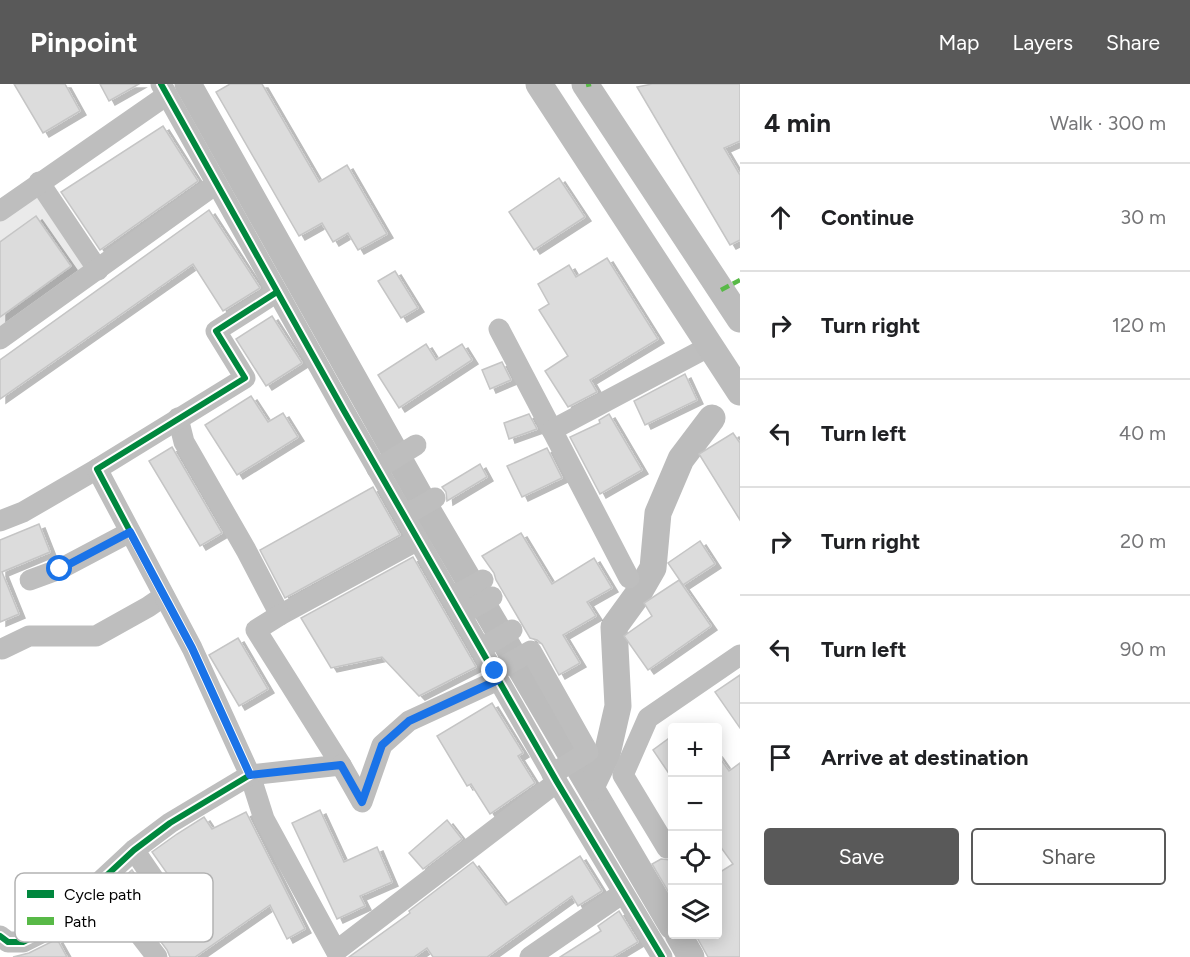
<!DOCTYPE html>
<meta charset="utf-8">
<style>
body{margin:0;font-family:Figtree,sans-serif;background:#f6f6f6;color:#202124}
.controls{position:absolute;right:18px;bottom:18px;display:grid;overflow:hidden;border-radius:6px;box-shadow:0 3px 15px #0003}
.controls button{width:54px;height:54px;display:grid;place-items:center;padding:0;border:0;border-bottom:2px solid #e0e0e0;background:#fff;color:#202124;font:30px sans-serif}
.stop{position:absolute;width:18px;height:18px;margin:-14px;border:4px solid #1a73e8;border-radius:50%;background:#fff}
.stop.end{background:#1a73e8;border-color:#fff;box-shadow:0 2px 6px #0008}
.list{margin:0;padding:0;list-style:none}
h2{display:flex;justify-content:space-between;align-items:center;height:78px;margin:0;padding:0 24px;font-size:26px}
h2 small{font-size:20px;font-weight:400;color:#757577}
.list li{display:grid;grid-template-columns:39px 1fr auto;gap:18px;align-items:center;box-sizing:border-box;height:108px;padding:0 24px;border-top:2px solid #e0e0e0}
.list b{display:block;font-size:22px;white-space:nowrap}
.list em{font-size:20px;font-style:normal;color:#757577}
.actions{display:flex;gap:12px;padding:18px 24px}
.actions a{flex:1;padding:14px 0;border:2px solid #595959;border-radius:6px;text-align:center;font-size:21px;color:#595959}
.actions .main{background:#595959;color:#fff}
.icon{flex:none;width:33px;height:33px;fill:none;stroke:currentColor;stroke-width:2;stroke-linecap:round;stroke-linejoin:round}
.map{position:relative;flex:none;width:740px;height:873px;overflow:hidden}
header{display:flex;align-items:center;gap:36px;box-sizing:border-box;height:84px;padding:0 30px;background:#595959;color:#fff}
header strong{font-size:28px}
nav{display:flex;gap:33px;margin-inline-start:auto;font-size:21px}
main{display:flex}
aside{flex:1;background:#fff}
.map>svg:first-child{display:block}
.green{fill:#eaeaea}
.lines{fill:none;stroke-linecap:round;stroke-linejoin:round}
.river{stroke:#bcbcbc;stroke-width:27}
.building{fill:#dcdcdc;stroke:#c5c5c5;stroke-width:1.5;filter:url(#shadow)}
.minor{stroke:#bebebe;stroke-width:21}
.major{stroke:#bdbdbd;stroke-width:27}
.quiet{stroke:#58b947;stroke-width:4.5;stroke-dasharray:9 4.5;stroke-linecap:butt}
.cycleway-casing{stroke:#fff;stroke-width:10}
.cycleway{stroke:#00873e;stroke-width:6}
.route{stroke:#1a73e8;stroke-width:8}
.key{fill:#fff;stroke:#b2b2b2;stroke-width:1.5}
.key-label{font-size:16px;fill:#000}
</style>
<header>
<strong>Pinpoint</strong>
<nav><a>Map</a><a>Layers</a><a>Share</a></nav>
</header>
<main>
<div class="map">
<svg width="740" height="873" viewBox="0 0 740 873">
<defs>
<filter id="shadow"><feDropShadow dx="6" dy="4" stdDeviation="0" flood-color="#0004"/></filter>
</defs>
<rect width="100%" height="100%" fill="#fff"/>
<polygon class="green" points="39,98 98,186 0,255 0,127"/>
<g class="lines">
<g class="river">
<polyline points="188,0 431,432 672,842"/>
<polyline points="591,703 607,670 618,622 614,543 638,510 653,484 658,429 681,375 712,334"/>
<polyline points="678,850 691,873"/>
</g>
</g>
<g class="building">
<polygon points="14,0 65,0 80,27 43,49"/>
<polygon points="100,0 139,0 109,17"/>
<polygon points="230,0 262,0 319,98 347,81 387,150 358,166 348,149 333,158 322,139 299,152 216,8"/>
<polygon points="652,0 740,0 740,57 724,64 740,91 740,156 730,161 637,3"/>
<polygon points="163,42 198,97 100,166 61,108"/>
<polygon points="559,94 585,133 534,166 509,128"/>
<polygon points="209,126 260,204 223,227 193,180 0,315 0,276"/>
<polygon points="36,132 71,182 0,233 0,158"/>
<polygon points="607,174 658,255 590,296 597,308 568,323 545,287 568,272 539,226 549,220 538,200 569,181 576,193"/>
<polygon points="395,187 418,224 401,234 378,197"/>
<polygon points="272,232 302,279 266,302 236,255"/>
<polygon points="426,260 436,276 462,260 472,276 399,324 378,291"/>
<polygon points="502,278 511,296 490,305 482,286"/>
<polygon points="685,290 697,316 645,341 634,317"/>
<polygon points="251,312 268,338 283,329 298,353 237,391 205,341"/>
<polygon points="529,330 537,345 509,355 504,339"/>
<polygon points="609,330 642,386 600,410 570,353 600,339 599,336"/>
<polygon points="733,349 740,359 740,436 699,370"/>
<polygon points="172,363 222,449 200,462 149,377"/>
<polygon points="547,364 562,394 522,413 507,382"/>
<polygon points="480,380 487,393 447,417 446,408 442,403"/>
<polygon points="373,403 400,451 285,514 260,466"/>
<polygon points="39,440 50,468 2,488 19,530 0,538 0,456"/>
<polygon points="521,449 552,500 594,474 612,504 587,518 596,532 563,551 580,579 559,591 542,560 537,556 530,554 496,496 494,489 482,472"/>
<polygon points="700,457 715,480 683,501 668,479"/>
<polygon points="413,473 476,583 419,612 382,573 331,584 301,534"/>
<polygon points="679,496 711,542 648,586 624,552 652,532 644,519"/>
<polygon points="238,554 268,605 239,622 209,571"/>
<polygon points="740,591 740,644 715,608"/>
<polygon points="492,619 523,669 518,672 535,699 490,730 471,700 467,702 437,652"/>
<polygon points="672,652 672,694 653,666"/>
<polygon points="717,670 729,687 740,679 740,873 708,873 695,850 717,850 717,790 733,780 717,758"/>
<polygon points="320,726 344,778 377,763 392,798 360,812 365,822 337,835 292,739"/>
<polygon points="246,728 305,845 287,855 270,821 195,873 170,873 167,866 158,854 193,826 152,768 177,750 204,733 212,745"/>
<polygon points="447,736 462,755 423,785 409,769"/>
<polygon points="580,772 602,807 578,822 572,812 487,873 433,873 427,864 414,873 349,873 410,829 409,827 473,778 506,821"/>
<polygon points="661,775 671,776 672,778 672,814 652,780"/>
<polygon points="132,786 157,823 136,838 113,803"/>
<polygon points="619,827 638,858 613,873 560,873 601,847 598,842"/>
<polygon points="57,855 67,873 13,873 29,869"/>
</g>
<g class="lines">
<g class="minor">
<polyline points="161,0 344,327 557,698 662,873"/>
<polyline points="39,98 98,186"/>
<polyline points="0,127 167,11"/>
<polyline points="499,245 552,346"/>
<polyline points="0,255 216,100"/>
<polyline points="178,334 184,358 246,466 280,531 418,456"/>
<polyline points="377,385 416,361"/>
<polyline points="404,432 435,414"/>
<polyline points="0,437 23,428 97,385"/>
<polyline points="629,494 552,346 710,262"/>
<polyline points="30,496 60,485 130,448"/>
<polyline points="451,514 483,496"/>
<polyline points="280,531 256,546 341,681 250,691 264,735 336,867 557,698"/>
<polyline points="461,531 492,513"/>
<polyline points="2,565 29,552 96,552 148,523 164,512"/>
<polyline points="480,565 512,546"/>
<polyline points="494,588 531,567 588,668 552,690"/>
<polyline points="341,681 362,718 382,661 409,637 498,596"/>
<polyline points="667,764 623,691 648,634 740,571"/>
<polyline points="134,766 175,826 140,851 157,873"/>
<polyline points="0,852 8,858 23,858 49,845 134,766 170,739 250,691 192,564 97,385 245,294 216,247 277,208"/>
<polyline points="530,873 623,809"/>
</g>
<g class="major">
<polyline points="539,0 740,308"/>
<polyline points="585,0 740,235"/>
</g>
<g class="quiet">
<polyline points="586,1 591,0"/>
<polyline points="721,206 740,196"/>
</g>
<g class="cycleway-casing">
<g id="cycleway">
<polyline points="161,0 344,327 557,698 662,873"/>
<polyline points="0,852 8,858 23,858 49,845 134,766 170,739 250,691 192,564 97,385 245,294 216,247 277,208"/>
</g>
</g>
<use href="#cycleway" class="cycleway"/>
</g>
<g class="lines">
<polyline class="route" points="60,485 130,448 192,564 250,691 341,681 362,718 382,661 409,637 498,596 495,587"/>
</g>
<rect x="15" y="789" width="198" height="69" rx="9" class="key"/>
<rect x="27" y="806" width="27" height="8" fill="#00873e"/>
<rect x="27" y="833" width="27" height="8" fill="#58b947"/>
<g class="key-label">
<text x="64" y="816">Cycle path</text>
<text x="64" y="843">Path</text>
</g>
</svg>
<div class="controls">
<button>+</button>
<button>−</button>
<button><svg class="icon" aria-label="locate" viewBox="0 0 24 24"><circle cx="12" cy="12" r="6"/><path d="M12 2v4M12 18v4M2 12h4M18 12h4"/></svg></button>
<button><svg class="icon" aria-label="layers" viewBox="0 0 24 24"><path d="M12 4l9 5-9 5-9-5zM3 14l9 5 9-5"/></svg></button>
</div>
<div class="stop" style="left:60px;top:485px"></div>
<div class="stop end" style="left:495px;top:587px"></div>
</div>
<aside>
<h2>4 min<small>Walk · 300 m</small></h2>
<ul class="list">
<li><svg class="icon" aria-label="ahead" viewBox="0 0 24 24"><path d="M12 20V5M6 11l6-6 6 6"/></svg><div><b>Continue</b></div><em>30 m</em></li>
<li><svg class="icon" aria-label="right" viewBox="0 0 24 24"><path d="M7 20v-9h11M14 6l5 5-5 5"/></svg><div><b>Turn right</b></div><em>120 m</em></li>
<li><svg class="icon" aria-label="left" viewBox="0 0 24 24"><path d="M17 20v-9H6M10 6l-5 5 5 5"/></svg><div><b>Turn left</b></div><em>40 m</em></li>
<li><svg class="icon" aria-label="right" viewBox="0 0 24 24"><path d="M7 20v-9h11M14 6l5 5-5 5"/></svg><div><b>Turn right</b></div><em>20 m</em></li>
<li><svg class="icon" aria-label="left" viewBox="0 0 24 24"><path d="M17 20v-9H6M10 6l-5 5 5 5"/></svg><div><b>Turn left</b></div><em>90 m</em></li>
<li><svg class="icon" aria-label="arrive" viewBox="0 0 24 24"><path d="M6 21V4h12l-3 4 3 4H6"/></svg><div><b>Arrive at destination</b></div></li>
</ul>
<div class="actions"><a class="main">Save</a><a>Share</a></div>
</aside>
</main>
